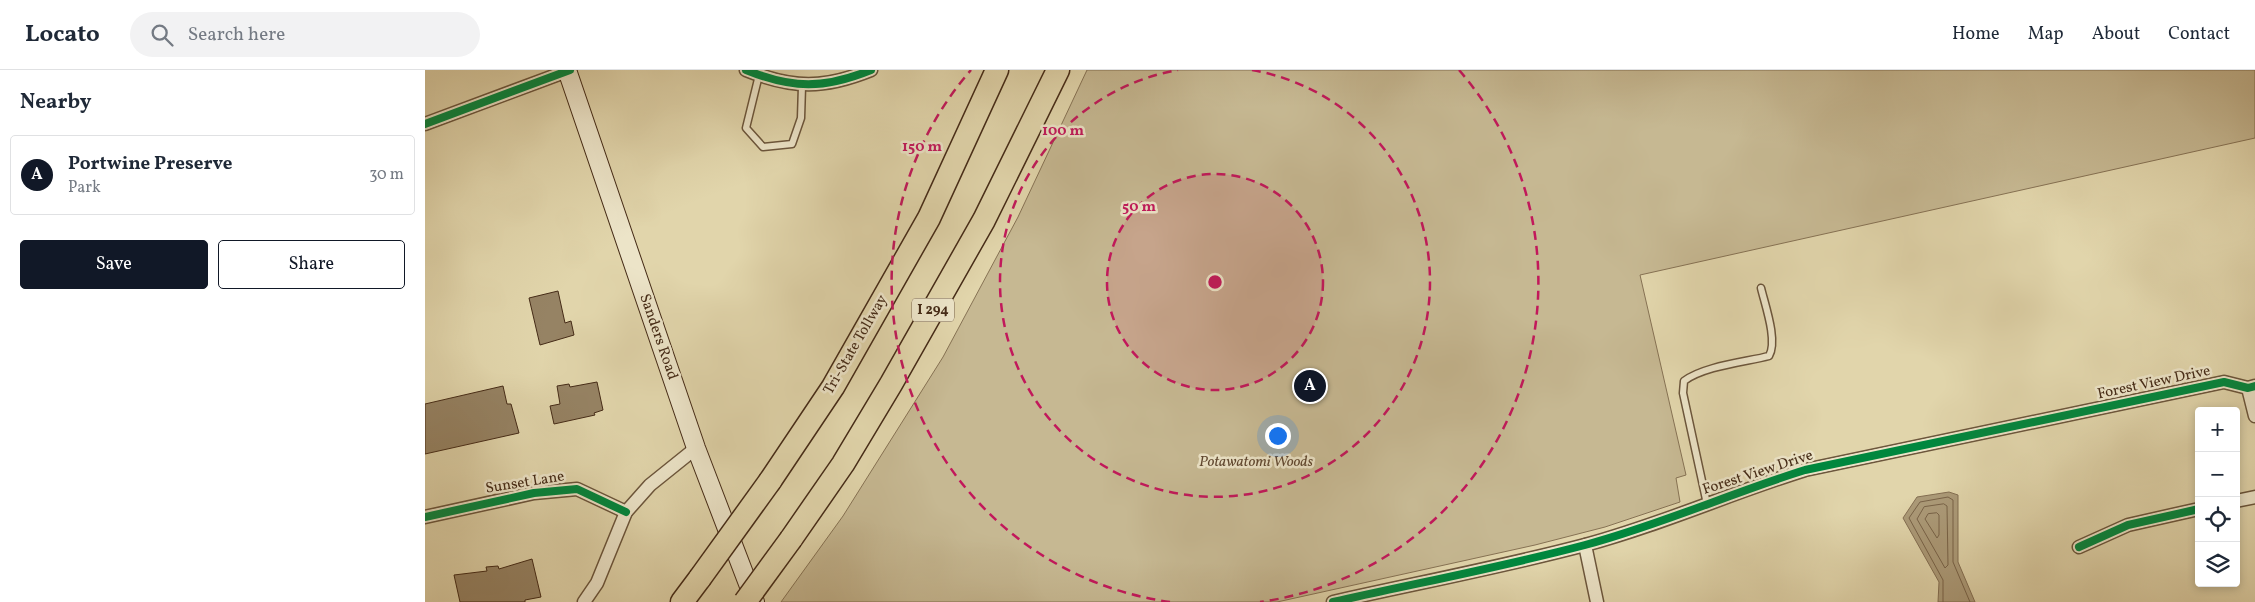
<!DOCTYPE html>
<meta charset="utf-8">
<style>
body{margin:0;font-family:Vollkorn,serif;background:#f2f2f3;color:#1f2937}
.controls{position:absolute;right:15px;bottom:15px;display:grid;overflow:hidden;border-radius:5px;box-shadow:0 2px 8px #0003}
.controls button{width:45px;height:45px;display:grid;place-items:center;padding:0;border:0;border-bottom:1px solid #e0e1e3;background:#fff;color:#1f2937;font:25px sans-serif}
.you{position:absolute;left:852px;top:365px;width:18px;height:18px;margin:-12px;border:4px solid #fff;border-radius:50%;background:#1a73e8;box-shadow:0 0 0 8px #1a73e833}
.badge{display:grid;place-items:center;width:32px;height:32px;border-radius:50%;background:#111827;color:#fff;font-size:16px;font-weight:700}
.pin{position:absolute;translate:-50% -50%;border:2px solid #fff;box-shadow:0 1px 5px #0006}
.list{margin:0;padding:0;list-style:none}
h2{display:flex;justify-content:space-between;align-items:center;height:65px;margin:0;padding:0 20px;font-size:21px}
h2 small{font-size:16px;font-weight:400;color:#747a83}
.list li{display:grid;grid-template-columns:32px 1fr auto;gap:15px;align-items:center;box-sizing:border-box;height:80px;margin:0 10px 10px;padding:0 10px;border:1px solid #e0e1e3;border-radius:5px}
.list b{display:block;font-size:19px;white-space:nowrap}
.list p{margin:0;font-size:16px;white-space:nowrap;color:#747a83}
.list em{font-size:16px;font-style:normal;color:#747a83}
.actions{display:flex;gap:10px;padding:15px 20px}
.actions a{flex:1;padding:11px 0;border:1px solid #111827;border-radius:5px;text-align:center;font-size:18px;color:#111827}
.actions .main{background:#111827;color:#fff}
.icon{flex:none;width:28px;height:28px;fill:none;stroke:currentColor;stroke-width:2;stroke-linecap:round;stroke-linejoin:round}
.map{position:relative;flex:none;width:1830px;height:532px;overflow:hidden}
header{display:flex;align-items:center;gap:30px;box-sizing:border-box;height:70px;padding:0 25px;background:#fff;border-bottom:1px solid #e0e1e3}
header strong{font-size:24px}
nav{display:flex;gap:28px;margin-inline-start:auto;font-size:18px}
.search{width:350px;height:45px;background:#f2f2f3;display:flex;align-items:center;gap:12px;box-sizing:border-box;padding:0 18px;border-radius:28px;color:#747a83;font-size:19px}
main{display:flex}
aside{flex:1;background:#fff}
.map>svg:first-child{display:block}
.green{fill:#c6b892;stroke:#867254}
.water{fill:#ac9b79;stroke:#836e52}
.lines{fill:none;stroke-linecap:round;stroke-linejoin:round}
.shore{stroke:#786348;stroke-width:1}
.building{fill:#968364;stroke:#452b17}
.service-casing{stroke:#6c563c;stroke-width:9}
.minor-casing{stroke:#6c563c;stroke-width:15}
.secondary-casing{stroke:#452b17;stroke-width:20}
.motorway-casing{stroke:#452b17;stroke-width:25}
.service{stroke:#ece4c8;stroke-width:6}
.minor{stroke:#ece4c8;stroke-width:12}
.secondary{stroke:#ece4c8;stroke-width:18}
.motorway{stroke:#e1d5ab;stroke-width:22}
.motorway-bridge-casing{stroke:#452b17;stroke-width:25;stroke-linecap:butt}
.motorway-bridge{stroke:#e1d5ab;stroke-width:22}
.cycleway-casing{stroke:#ece4c8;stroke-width:11}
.cycleway{stroke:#00873e;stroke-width:8}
.ring{fill:none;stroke:#c2185b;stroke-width:2.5;stroke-dasharray:9 6}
.labels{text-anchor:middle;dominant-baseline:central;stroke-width:5;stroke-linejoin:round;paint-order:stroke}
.shield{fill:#ece4c8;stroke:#77624c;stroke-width:1}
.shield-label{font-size:14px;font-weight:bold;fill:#452b17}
.street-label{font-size:15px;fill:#452b17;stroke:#ece4c8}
.park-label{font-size:15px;font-style:italic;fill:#5f4730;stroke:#ece4c8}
.centre{fill:#c2185b;stroke:#ece4c8;stroke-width:2.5}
.ring-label{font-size:15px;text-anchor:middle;font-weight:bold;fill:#c2185b;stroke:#ece4c8;stroke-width:5;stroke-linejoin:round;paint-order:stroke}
</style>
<header>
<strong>Locato</strong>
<div class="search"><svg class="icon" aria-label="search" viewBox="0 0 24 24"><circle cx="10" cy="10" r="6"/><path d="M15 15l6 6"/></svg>Search here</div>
<nav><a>Home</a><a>Map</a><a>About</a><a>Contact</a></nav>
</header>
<main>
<aside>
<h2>Nearby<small></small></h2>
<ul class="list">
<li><span class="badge">A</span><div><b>Portwine Preserve</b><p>Park</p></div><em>30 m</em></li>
</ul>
<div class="actions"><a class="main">Save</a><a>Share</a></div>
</aside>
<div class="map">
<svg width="1830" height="532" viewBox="0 0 1830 532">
<rect width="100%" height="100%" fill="#e1d5ab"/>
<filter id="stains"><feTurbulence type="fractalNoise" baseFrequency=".004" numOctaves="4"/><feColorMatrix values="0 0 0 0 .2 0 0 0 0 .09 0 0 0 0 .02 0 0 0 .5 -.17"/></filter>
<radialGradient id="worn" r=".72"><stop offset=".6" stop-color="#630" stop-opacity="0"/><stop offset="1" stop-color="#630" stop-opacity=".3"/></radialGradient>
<polygon class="green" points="662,0 1830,0 1830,68 1215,205 1261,405 1251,408 1255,432 1180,457 1110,475 852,532 356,532 418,446 518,287 593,147"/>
<polygon class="water" points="1524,422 1533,425 1533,492 1550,532 1513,532 1514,512 1478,448 1492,427"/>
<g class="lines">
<g class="shore">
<polygon points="1519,434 1522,436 1523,495 1520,498 1492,449 1499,437"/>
<polygon points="1512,443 1514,445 1514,465 1512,468 1500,449 1503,444"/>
<polyline points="1518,532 1518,510 1484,448 1495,432 1523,427 1528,430 1528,492 1545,532"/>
</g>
</g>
<g class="building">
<polygon points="133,221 140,253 146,251 149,265 115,275 104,228"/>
<polygon points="172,312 178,340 169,343 170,345 129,354 125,336 135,334 132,316 144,314 145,317"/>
<polygon points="78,316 82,334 86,334 94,363 0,384 0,334"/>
<polygon points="107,489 116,527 100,530 100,532 35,532 29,505 62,501 61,497 73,496 74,499"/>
</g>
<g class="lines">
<g class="service-casing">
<g id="service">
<polyline points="334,5 321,58 338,77 367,74 376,48 377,16"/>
<path d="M1282 434 1258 323 1259 311C1279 296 1320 292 1344 286 1353 271 1340 235 1336 218"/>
</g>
</g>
<g class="minor-casing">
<g id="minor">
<path d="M321 0C368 19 399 19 446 0"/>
<polyline points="0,54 145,0"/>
<polyline points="1823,318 1830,346"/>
<polyline points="1811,431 1830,427"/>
<polyline points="0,447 109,423 152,419 201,442"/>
<polyline points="1160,475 1172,532"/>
<polyline points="1654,477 1703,455 1774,439"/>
<polyline points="159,532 172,513 201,442 225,415 271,378"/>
<path d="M908 532C992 513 1077 497 1160 475 1235 455 1306 423 1380 400L1799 312 1823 318 1830 316"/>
</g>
</g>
<g class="secondary-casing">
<polyline id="secondary" points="142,0 271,378 330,532"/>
</g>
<g class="motorway-casing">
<g id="motorway">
<polyline points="345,411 408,317 504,148 572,0"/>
<polyline points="366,469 418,394 466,314 559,150 633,0"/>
<polyline points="257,532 275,508"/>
</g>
</g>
<use href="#service" class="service"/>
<use href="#minor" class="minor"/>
<use href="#secondary" class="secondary"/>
<use href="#motorway" class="motorway"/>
<g class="motorway-bridge-casing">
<g id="motorway-bridge">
<polyline points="275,508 345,411"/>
<polyline points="320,532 366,469"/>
</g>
</g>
<use href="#motorway-bridge" class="motorway-bridge"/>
<g class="cycleway-casing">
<g id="cycleway">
<path d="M321 0C368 19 399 19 446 0"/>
<polyline points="0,54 145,0"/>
<polyline points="0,447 109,423 152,419 201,442"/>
<polyline points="1654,477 1703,455 1774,439"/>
<path d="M908 532C992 513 1077 497 1160 475 1235 455 1306 423 1380 400L1799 312 1823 318 1830 316"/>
</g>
</g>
<use href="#cycleway" class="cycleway"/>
</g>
<circle cx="790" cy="212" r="108" fill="#c2185b" fill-opacity=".12"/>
<g class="ring">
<circle cx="790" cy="212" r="108"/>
<path d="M827 0A215 215 0 1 1 753 0"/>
<path d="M745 532A323 323 0 0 1 546 0M1034 0A323 323 0 0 1 835 532"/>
</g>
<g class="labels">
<rect class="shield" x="487" y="228.5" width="42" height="23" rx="4"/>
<g class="shield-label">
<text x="508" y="240">I 294</text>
</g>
<g class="street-label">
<text transform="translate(233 267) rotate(71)">Sanders Road</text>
<text transform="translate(431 275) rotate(-60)">Tri-State Tollway</text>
<text transform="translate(1729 313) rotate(-12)">Forest View Drive</text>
<text transform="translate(1333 403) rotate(-18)">Forest View Drive</text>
<text transform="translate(100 413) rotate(-9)">Sunset Lane</text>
</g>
<g class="park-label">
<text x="831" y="392">Potawatomi Woods</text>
</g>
</g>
<circle cx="790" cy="212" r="8" class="centre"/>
<g class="ring-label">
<text x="638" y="65">100 m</text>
<text x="497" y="81">150 m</text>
<text x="714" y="141">50 m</text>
</g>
<rect width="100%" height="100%" filter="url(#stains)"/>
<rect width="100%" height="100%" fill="url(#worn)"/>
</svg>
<div class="controls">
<button>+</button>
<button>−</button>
<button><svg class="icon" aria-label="locate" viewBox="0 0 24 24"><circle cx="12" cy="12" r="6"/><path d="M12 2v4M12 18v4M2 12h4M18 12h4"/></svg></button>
<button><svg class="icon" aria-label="layers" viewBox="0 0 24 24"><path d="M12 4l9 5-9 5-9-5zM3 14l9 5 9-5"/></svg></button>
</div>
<div class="you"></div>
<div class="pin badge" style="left:885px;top:316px">A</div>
</div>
</main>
